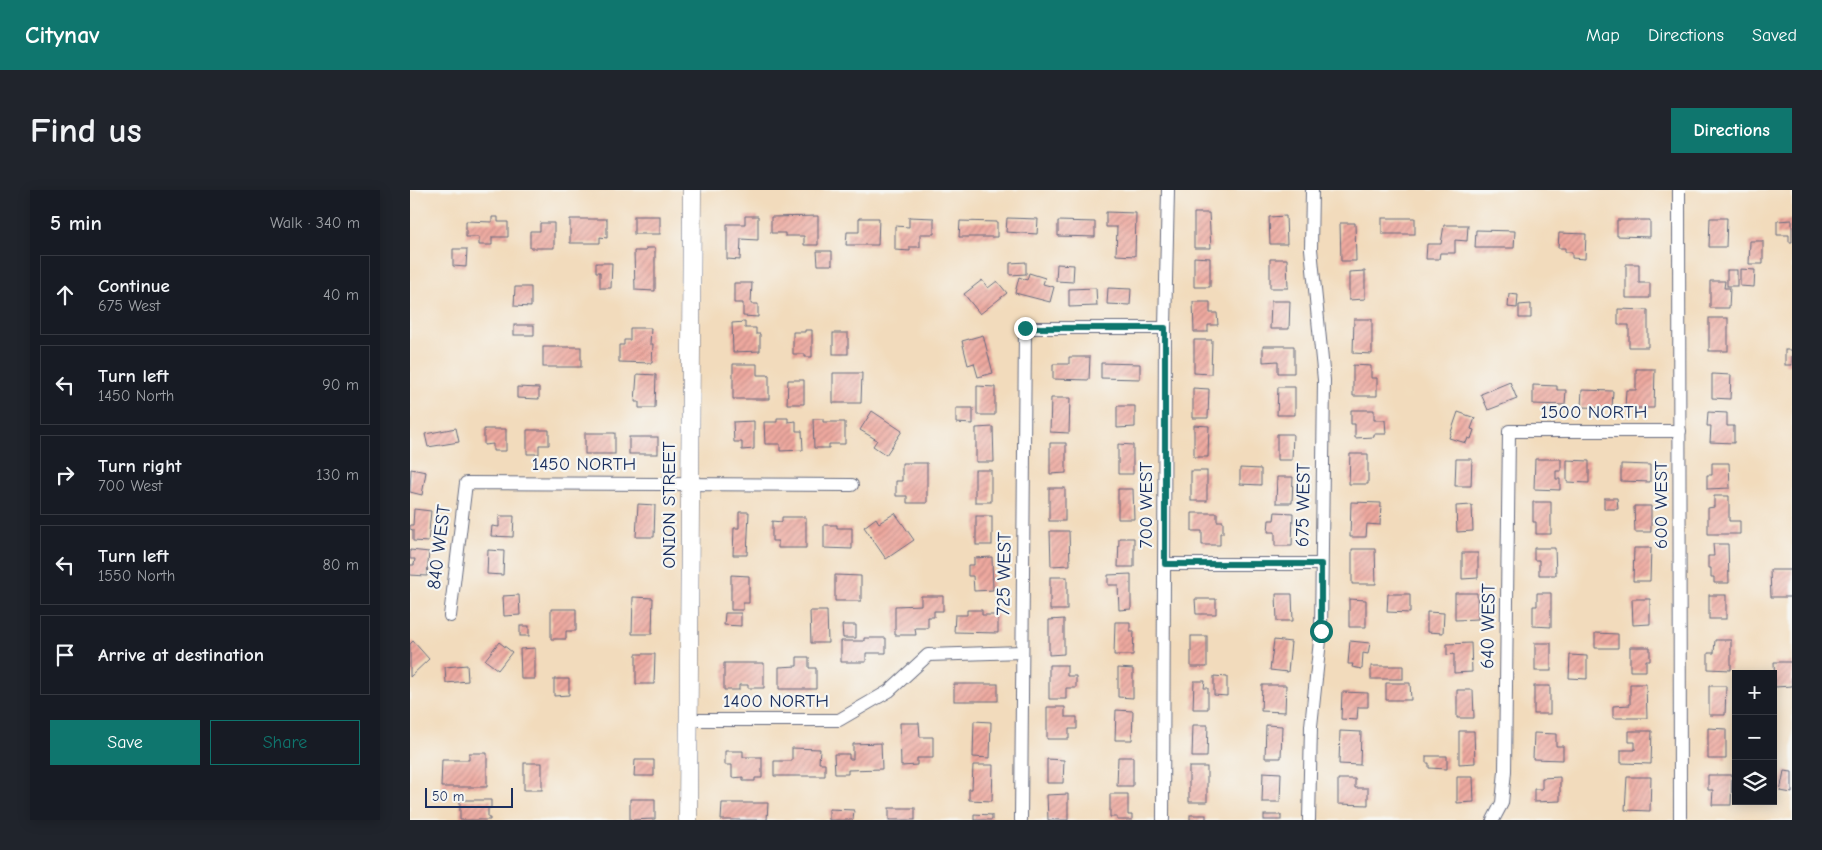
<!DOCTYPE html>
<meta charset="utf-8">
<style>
body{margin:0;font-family:"Comic Neue",sans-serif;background:#20242c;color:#f1f3f6}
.controls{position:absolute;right:15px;bottom:15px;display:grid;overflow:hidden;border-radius:0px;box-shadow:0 2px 12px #0003}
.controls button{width:45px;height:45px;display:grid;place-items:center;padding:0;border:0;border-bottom:1px solid #363941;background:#171b24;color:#f1f3f6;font:25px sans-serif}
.scale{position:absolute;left:15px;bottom:12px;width:88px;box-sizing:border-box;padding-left:5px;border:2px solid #1b2f5e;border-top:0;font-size:14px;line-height:18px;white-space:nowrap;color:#1b2f5e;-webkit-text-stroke:4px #f6f6f2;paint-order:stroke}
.stop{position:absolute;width:15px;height:15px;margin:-11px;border:4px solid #0f766e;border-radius:50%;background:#fff}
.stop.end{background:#0f766e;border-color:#fff;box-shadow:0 1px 5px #0008}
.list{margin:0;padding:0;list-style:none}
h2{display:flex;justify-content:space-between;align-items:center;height:65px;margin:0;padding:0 20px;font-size:21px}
h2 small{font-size:16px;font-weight:400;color:#9ea1a6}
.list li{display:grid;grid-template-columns:32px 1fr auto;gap:15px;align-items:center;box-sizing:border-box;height:80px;margin:0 10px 10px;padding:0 10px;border:1px solid #363941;border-radius:0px}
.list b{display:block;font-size:19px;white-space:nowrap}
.list p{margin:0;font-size:16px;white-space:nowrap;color:#9ea1a6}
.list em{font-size:16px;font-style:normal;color:#9ea1a6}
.actions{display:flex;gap:10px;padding:15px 20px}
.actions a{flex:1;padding:11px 0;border:1px solid #0f766e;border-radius:0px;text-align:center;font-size:18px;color:#0f766e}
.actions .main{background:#0f766e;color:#fff}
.icon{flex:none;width:28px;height:28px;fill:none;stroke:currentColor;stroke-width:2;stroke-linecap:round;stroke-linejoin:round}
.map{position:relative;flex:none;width:1382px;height:630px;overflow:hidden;border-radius:0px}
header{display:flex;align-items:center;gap:30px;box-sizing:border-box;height:70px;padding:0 25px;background:#0f766e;color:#fff}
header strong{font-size:24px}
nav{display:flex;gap:28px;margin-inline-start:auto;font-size:18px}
.intro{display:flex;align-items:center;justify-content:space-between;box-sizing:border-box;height:120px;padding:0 30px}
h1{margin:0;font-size:35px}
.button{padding:12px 22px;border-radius:0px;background:#0f766e;color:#fff;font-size:18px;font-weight:700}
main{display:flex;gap:30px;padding:0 30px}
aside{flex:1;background:#171b24;border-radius:0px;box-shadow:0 2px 12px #0003}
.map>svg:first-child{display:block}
.building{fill:url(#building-hatch)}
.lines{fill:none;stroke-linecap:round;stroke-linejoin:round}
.street-casing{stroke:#666b7f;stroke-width:14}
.secondary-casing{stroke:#666b7f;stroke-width:19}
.street{stroke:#fff;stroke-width:12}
.secondary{stroke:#fff;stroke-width:18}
.route{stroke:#0f766e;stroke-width:6}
.labels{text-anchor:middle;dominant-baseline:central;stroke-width:4.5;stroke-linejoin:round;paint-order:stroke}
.street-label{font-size:19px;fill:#1b2f5e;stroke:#f6f6f2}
</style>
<header>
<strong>Citynav</strong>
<nav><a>Map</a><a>Directions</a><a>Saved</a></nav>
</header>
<div class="intro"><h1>Find us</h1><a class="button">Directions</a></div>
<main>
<aside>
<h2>5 min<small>Walk · 340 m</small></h2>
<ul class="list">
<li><svg class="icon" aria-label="ahead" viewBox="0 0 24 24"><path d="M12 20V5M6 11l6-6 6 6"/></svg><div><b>Continue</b><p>675 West</p></div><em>40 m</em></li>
<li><svg class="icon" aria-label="left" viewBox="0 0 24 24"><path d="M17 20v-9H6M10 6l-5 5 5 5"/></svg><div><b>Turn left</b><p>1450 North</p></div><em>90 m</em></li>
<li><svg class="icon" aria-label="right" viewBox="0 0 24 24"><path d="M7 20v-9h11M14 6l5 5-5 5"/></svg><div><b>Turn right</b><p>700 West</p></div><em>130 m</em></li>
<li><svg class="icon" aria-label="left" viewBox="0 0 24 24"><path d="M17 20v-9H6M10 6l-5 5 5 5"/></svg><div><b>Turn left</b><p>1550 North</p></div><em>80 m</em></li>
<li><svg class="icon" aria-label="arrive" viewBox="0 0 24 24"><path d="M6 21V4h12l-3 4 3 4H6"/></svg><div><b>Arrive at destination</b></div></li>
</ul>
<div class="actions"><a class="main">Save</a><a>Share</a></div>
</aside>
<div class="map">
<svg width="1382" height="630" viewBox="0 0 1382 630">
<defs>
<pattern id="building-hatch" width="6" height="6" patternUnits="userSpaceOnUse" patternTransform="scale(1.25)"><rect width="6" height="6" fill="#eea99f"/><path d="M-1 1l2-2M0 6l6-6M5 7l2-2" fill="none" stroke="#c08a85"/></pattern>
</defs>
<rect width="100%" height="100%" fill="#f6f6f2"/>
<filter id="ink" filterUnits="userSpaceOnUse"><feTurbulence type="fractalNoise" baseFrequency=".02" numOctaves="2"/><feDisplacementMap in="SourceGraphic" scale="10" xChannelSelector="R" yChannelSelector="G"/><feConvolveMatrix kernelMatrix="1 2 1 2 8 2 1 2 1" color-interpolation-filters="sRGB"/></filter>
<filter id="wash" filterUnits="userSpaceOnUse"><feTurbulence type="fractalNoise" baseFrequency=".0096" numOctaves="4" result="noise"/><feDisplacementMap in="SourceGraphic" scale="20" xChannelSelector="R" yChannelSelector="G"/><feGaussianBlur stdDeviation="1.12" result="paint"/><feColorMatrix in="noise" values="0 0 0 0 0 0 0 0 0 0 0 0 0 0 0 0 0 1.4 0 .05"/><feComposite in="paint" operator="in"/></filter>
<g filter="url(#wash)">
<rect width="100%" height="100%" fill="#f2dbbc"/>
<g id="blocks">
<g class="building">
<polygon points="696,22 726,23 725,66 706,65 707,37 696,37"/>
<polygon points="784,23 799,23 801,58 784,58"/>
<rect x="224" y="26" width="26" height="18"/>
<polygon points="335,26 348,26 348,50 331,49 330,70 317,69 317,34 335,34"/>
<polygon points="408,26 408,55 394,55 394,46 375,46 375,43 361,43 361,27"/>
<polygon points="876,26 877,54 860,54 859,27"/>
<polygon points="82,27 88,27 88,32 98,32 98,47 82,47 82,55 69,55 69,47 56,47 56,31 82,32"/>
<polygon points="499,27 524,28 524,44 510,44 510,57 500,57 500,61 485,60 485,36 499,37"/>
<polygon points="449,28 469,28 468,55 436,55 437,42 449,42"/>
<polygon points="597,28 628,29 627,44 596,42"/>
<rect x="972" y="28" width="33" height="16"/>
<polygon points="1300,28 1317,28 1316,57 1299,57"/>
<polygon points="160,29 197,29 197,48 190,47 190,53 160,53"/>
<polygon points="1207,30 1240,30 1240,47 1207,46"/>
<polygon points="1382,30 1382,52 1379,52 1379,45 1367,45 1367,31"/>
<polygon points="550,31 587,32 587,47 549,47"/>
<polygon points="648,31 685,32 685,47 648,46"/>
<polygon points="130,33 144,33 144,58 120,58 120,41 130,41"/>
<polygon points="930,33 945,33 946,71 931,71"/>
<polygon points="1034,35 1058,35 1057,51 1045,50 1045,63 1030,63 1029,69 1016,69 1017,54 1031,54"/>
<polygon points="1066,40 1105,41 1104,58 1065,58"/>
<polygon points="1149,43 1176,44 1175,69 1162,68 1162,62 1155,62 1155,58 1148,58"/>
<polygon points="1340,51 1353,51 1353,74 1339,74"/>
<polygon points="236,58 245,58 245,101 225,100 224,61 236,61"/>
<polygon points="43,59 57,59 56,77 43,76"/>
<polygon points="407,61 422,61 422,75 408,75"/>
<polygon points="784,67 800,68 800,97 784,97"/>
<polygon points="860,69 877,69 878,98 860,98"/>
<polygon points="616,72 616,84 600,85 600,73"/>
<polygon points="186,73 202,73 201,98 190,98 190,82 186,82"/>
<polygon points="647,74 664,75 663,92 646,91"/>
<polygon points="1216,74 1229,74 1229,93 1240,93 1240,108 1216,108"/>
<polygon points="1330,79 1345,80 1344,97 1330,96"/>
<rect x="1317" y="80" width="10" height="16"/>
<polygon points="955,81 955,109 939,110 939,82"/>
<polygon points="619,83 635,88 633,94 644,97 640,112 605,103 609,87 617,90"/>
<polygon points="572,90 578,98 587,91 597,103 570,124 554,104"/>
<polygon points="1300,91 1315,91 1314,98 1320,98 1319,118 1300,118"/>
<polygon points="324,93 342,93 341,114 348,114 348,127 333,126 333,113 324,113"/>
<polygon points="105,97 121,97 121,117 104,116"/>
<polygon points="686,98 687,116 659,117 659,99"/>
<polygon points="698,98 721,99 720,115 697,114"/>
<polygon points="1099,104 1108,105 1107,118 1098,117"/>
<polygon points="861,111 880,111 879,139 860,139"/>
<polygon points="783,112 800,112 800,123 807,123 808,135 798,135 798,142 784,142"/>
<polygon points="1121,114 1121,128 1109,128 1109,115"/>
<polygon points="1208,119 1238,120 1238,157 1219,157 1219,135 1208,135"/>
<rect x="1299" y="128" width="19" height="33"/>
<polygon points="944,129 962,129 962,164 943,163"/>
<polygon points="335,132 335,138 346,138 346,144 350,144 350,161 323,162 322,133"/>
<rect x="104" y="135" width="20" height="10"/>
<polygon points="220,138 241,138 240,154 243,154 242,173 209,172 209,155 214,155 214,150 220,150"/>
<polygon points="395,140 402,140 402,167 395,167 395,164 383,164 383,142 395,142"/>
<rect x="423" y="143" width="15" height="21"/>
<polygon points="573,145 583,183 568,187 564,173 558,175 552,151"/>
<polygon points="784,150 802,150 801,184 784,183"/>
<polygon points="853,156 884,156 884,183 868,183 868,171 853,172"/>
<rect x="133" y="157" width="38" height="20"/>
<rect x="1375" y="160" width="7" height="15"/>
<polygon points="659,167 680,167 679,190 643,189 643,174 659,174"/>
<polygon points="691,173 730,174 730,189 691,188"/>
<polygon points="323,174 347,174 347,185 359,185 359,209 323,209"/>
<polygon points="943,175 961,176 961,188 967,188 967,206 943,206"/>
<polygon points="1226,179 1245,179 1244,218 1215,218 1216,200 1226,200"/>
<polygon points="423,183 452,183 451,213 423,213"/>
<polygon points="227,184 246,185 245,218 229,218 229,212 225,212"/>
<polygon points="1302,184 1321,185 1320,209 1302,208"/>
<polygon points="378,190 394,190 394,214 377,214"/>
<polygon points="1100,192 1107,209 1078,220 1071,204"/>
<polygon points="1123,195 1147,196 1147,200 1156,200 1155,215 1123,214"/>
<polygon points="567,196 585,197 585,225 567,225"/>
<polygon points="107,197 129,198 129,209 107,208"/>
<polygon points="868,197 885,197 885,225 867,225"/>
<polygon points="783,198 799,199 798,228 783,228"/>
<polygon points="1172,200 1203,201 1202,218 1171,217"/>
<polygon points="641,208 660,208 659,243 640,242"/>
<polygon points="707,216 725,216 725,237 707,238"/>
<polygon points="546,218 563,218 563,234 546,233"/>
<polygon points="941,220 964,220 964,230 975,230 976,244 964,244 964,247 945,248 945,234 941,234"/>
<polygon points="462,221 492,241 476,265 463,256 467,250 450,240"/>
<polygon points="1048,222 1065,228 1061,239 1064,240 1061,249 1058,248 1056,253 1039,248"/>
<polygon points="1298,222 1317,223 1317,236 1324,236 1324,253 1300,252 1301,236 1297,236"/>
<polygon points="367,228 378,228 378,232 386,231 386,241 392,241 393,260 370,261 370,254 355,254 354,232 367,232"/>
<polygon points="403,229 413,229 413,232 435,232 435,254 419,254 419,258 404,258"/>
<polygon points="344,231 344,259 332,260 332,252 324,252 323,232"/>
<polygon points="784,235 799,236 798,267 784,267"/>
<polygon points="583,237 584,272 566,272 566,238"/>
<polygon points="46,238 49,252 18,257 15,244"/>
<polygon points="74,239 96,239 96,261 83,261 83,254 74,255"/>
<polygon points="117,240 139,240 139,255 129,255 129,264 117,264"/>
<rect x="175" y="243" width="30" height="21"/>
<polygon points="867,244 883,244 882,270 867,270"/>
<rect x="219" y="247" width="29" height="17"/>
<polygon points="640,253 656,253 656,283 640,284"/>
<polygon points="708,254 723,255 723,284 708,284"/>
<polygon points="940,264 958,264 958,294 939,294"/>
<polygon points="1046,269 1062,269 1061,296 1045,296"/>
<polygon points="1125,269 1151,269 1151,281 1146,281 1146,289 1150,289 1150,300 1124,299"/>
<polygon points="1157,270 1179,271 1179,293 1157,292"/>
<polygon points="492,273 517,273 517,313 497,313 497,306 486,306 486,291 492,291"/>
<polygon points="1302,273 1319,273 1320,298 1297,299 1297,285 1302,285"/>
<polygon points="1211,274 1240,275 1240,292 1211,291"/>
<polygon points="830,278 851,279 851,295 830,294"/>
<polygon points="1,279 16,282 12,305 0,302"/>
<rect x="565" y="280" width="16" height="32"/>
<rect x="781" y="281" width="16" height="30"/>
<polygon points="867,287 883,287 882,313 866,313"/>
<rect x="639" y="298" width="16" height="33"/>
<polygon points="708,299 723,299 724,329 708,329"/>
<polygon points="1304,306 1319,306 1319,331 1330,331 1330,344 1298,344 1298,318 1304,317"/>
<polygon points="1194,308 1207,308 1208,319 1194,319"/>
<polygon points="941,312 971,313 970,335 957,334 956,347 940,347"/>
<polygon points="1123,312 1141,312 1141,344 1126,344 1126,332 1123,332"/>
<polygon points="228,314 245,315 244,347 226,347"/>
<polygon points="1062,315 1063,341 1047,342 1046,316"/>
<polygon points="1224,316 1241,316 1241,342 1225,342"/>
<polygon points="4,319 21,321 18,352 3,351 3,340 0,339 0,335 3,335"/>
<polygon points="329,322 339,322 337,365 323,365 324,338 329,338"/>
<polygon points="865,322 883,323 882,356 865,356 865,342 858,342 859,330 864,330"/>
<polygon points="485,323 504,350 476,369 454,337 466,328 469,333"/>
<polygon points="782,323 807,323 807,331 813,331 813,343 810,343 810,355 792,355 792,341 782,341"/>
<polygon points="89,326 104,326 103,347 81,346 82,336 89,337"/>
<rect x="566" y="326" width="16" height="29"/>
<polygon points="372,327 396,327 396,358 368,358 368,351 362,351 362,331 372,332"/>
<polygon points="414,335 427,335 427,338 442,338 442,359 414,358"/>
<polygon points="640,341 659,341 660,375 641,376"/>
<polygon points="709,348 724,348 724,377 708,377"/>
<polygon points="1303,354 1318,354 1319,393 1304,393 1304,387 1301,387 1301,378 1298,378 1298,366 1304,366"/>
<polygon points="1124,358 1145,358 1146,385 1129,385 1129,370 1124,370"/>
<polygon points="1224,358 1241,358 1240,391 1223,391"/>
<polygon points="942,359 965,359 966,394 942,394"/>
<polygon points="0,360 19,362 17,386 0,385 0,375 4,375 5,369 0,369"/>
<polygon points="78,360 94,361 93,385 77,384"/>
<polygon points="1052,363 1068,363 1068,388 1052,389"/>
<polygon points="582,367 583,400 564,401 563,386 558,386 558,375 564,375 564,368"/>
<polygon points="1360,380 1382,380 1382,407 1361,407"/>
<polygon points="721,384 721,419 709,420 708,395 698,395 698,385"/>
<polygon points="321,385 339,386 339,413 333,413 333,420 321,420"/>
<polygon points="425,385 451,386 451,411 425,411"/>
<rect x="640" y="387" width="17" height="33"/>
<polygon points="1045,403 1067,403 1068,429 1045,430"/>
<polygon points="1127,403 1141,403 1141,437 1123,436 1123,416 1127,416"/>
<polygon points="866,404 882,404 883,431 867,431"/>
<polygon points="978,404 1000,404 1000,423 977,422"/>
<polygon points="109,405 110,425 94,426 93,406"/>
<rect x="1299" y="405" width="17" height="24"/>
<polygon points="511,406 533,406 533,421 524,421 524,427 518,427 518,438 505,438 506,445 485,445 485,416 511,415"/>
<polygon points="223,407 243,408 242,444 222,444"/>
<polygon points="785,409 806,409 806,424 786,424"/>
<polygon points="939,409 956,410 956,437 939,437"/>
<polygon points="1222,409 1240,409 1240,434 1223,435"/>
<polygon points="141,419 166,419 166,441 156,441 156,449 141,449"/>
<polygon points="557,420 572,420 572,425 588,425 588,443 544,442 545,425 557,425"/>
<polygon points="400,421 417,421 418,453 401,453"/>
<polygon points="1017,422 1034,423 1033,443 1017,442"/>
<polygon points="315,423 331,423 331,436 314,435"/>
<polygon points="654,429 654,464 639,465 639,430"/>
<polygon points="705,432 720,432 720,441 724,441 723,465 704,465"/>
<polygon points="432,435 446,435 446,448 433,448"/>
<rect x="110" y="436" width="9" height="10"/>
<polygon points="1185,443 1208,444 1208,458 1185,458"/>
<rect x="781" y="446" width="16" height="31"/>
<polygon points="454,448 476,448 476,463 456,463 456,472 431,472 431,451 454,451"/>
<polygon points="864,450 881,452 878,482 860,480"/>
<polygon points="1305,450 1321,450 1321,480 1298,479 1298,463 1304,463"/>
<polygon points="3,451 19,469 0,487 0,454"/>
<polygon points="940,451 960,453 958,464 953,463 952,479 942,477 943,474 938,474"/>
<polygon points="89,452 102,462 88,480 75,470"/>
<polygon points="1061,453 1062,482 1044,483 1044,464 1037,465 1037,454"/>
<rect x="1125" y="453" width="16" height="28"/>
<polygon points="1220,457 1240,457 1240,470 1236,470 1236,481 1220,481"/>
<polygon points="125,458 125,489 111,489 110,459"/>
<polygon points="226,464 245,464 244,494 226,494"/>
<polygon points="1160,465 1177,466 1177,489 1159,488"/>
<polygon points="387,467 399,467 399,478 406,478 406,499 369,499 369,477 387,476"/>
<polygon points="1364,472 1382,472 1382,496 1365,497"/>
<polygon points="314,473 354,473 354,498 338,498 338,495 329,495 329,500 314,500"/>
<polygon points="57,475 58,491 36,493 35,477"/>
<polygon points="639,475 657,475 657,486 666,486 666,498 656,498 656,509 639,509"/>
<rect x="961" y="476" width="32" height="13"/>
<polygon points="708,478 723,479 723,508 708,507"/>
<polygon points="804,486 817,487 817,506 804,505"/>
<polygon points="144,489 159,489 159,505 144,506"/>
<polygon points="784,491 795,491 794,498 798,498 798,519 783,519"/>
<polygon points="976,493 1000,493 1001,510 976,510"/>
<rect x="544" y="494" width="44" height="17"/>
<polygon points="1220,494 1236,494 1237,528 1203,528 1203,516 1220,515"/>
<polygon points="852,495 876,495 875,522 851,521"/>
<rect x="1124" y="496" width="16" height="28"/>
<polygon points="1299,496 1316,496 1315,525 1299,525"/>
<polygon points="1047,500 1063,500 1064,528 1047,528"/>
<polygon points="932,502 958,503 958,517 948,517 947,530 931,529"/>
<polygon points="637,517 655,517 655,527 667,527 667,539 659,539 659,549 637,549"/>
<polygon points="706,520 723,521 722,550 705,550"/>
<polygon points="564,531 581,532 580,568 563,567"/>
<polygon points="490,533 509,533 510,547 523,547 523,568 507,568 507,575 491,576"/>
<polygon points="783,535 798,535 797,567 782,567"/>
<polygon points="856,535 872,536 871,568 855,568"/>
<polygon points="1298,538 1316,539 1316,569 1298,569"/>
<polygon points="930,541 951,542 950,575 929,574"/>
<polygon points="1049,541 1064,541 1065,573 1049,574"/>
<polygon points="1219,541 1242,541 1241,574 1211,573 1211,560 1225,560 1225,552 1219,552"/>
<polygon points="1124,543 1146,544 1146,556 1153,556 1153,570 1123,569"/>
<polygon points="471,553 472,579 438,580 438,584 425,584 424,564 439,564 439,569 443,569 443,554"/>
<polygon points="382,558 410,559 409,573 415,573 415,586 364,586 364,571 382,571"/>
<polygon points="315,561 333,561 333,567 352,567 352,588 345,588 345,591 333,591 333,587 322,588 322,575 315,575"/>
<polygon points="59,563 77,563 77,597 31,597 32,570 59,570"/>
<polygon points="1016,566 1037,566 1037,579 1019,578 1019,573 1016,573"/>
<polygon points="708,567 723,567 723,596 707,596"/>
<polygon points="637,569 654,570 653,593 637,593"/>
<polygon points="225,570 244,570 244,586 224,586"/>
<rect x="114" y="573" width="18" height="27"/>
<polygon points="563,575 583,575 582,611 559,610 559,599 562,599"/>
<rect x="779" y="577" width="18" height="35"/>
<polygon points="1374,581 1382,582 1382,603 1370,601"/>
<polygon points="853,582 871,583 870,612 852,612"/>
<polygon points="1298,585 1322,585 1321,615 1302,615 1303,600 1298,600"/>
<polygon points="1047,587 1063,587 1064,612 1047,613"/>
<polygon points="1150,587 1150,611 1124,612 1124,599 1132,599 1132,588"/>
<polygon points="1217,587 1241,587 1240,621 1215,620"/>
<polygon points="928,589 945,589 945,598 958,598 958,615 928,614"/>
<polygon points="658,604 658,630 638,630 637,605"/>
<polygon points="700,604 718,604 718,625 722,625 722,630 707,630 707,627 700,627"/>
<polygon points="220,609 245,609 245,629 220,630"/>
<polygon points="50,610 81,610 81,618 78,618 78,628 80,628 80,630 50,630"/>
<polygon points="312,613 358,613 357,630 311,630"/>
<rect x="479" y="618" width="26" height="12"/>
<polygon points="419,619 444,620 443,630 419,630"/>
<polygon points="564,624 582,625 582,630 564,630"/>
<rect x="780" y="625" width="16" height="5"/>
<rect x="854" y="625" width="17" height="5"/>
</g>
</g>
</g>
<g filter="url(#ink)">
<use href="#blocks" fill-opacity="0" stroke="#666b7f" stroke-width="1"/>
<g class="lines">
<g class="street-casing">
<g id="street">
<polyline points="1269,0 1270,630"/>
<polyline points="755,374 911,374"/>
<polyline points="40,426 56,293 442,295"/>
<polyline points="279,530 429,530 479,501 518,465 612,462"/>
<polyline points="611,630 615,138 755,138"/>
<polyline points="753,630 755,138 758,0"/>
<polyline points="899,630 901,536 911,441 914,190 901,59 902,0"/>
<polyline points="1083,630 1092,613 1095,581 1099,241 1270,241"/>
</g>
</g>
<g class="secondary-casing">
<polyline id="secondary" points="278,630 282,0"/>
</g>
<use href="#street" class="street"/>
<use href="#secondary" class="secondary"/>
</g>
</g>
<g class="lines" filter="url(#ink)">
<polyline class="route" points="615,138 755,138 755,374 911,374 911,441"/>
</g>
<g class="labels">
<g class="street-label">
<text x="1184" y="222">1500 NORTH</text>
<text x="174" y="274">1450 NORTH</text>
<text transform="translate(259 315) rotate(-90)">ONION STREET</text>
<text transform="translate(736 315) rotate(-90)">700 WEST</text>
<text transform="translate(893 315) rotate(-89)">675 WEST</text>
<text transform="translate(1251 315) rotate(-90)">600 WEST</text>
<text transform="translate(29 357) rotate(-83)">840 WEST</text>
<text transform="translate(594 384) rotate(-89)">725 WEST</text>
<text transform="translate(1078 436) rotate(-89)">640 WEST</text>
<text x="366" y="511">1400 NORTH</text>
</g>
</g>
</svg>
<div class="controls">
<button>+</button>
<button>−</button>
<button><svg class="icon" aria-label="layers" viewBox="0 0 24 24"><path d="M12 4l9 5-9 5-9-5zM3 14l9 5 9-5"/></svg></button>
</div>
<div class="scale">50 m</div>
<div class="stop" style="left:911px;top:441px"></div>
<div class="stop end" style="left:615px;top:138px"></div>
</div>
</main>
